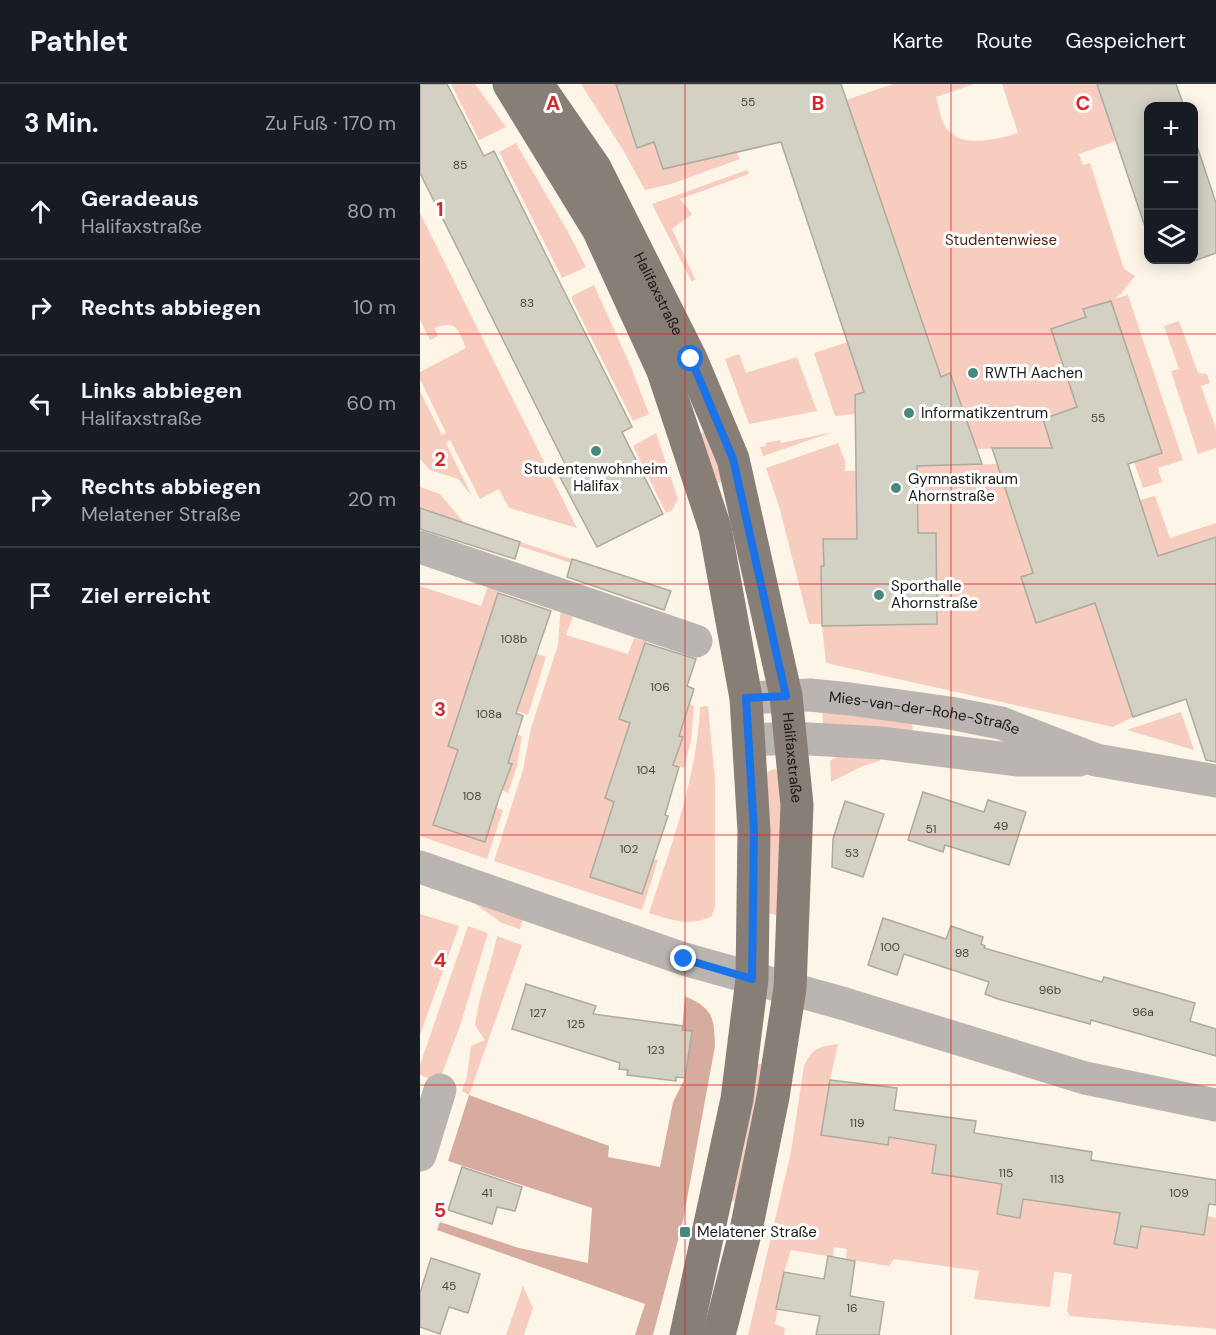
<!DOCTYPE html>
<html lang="de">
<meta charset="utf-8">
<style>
body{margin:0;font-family:"DM Sans",sans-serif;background:#20242c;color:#f1f3f6}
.controls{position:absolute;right:18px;top:18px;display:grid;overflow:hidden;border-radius:12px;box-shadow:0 3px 15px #0003}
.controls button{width:54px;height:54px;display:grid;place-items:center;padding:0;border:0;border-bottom:2px solid #363941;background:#171b24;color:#f1f3f6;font:30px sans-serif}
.stop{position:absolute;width:18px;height:18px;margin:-14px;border:4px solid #1a73e8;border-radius:50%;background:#fff}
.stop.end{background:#1a73e8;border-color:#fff;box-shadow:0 2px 6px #0008}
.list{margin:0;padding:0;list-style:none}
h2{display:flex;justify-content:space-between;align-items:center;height:78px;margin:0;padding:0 24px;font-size:26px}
h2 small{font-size:20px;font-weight:400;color:#9ea1a6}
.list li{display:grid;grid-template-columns:39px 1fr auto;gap:18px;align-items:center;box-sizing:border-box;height:96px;padding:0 24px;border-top:2px solid #363941}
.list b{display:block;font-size:22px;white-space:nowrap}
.list p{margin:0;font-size:20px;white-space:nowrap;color:#9ea1a6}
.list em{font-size:20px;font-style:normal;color:#9ea1a6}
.icon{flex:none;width:33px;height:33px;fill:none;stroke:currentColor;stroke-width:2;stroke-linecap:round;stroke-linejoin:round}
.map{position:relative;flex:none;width:796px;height:1251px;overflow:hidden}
header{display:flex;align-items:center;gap:36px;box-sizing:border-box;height:84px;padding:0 30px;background:#171b24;border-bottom:2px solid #363941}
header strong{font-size:28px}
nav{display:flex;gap:33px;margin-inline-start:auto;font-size:21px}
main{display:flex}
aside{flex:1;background:#171b24}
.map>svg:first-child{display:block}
.green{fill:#f6cdbf}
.forest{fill:#d6ac9e}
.building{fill:#d2d1c3;stroke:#acab9e;stroke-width:1.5}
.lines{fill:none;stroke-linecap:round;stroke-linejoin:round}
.minor{stroke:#bab5b1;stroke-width:33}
.major{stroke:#877e77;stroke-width:33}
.route{stroke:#1a73e8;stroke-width:8}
.grid{fill:none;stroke:#d62828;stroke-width:1.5;stroke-opacity:0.55}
.poi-dot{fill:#45897c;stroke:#fff;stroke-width:2}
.labels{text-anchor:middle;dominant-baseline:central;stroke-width:6;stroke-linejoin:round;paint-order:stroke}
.number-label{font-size:12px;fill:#484640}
.park-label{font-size:15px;fill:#501d08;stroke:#fff}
.street-label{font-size:15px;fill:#1a1814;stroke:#fff}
.poi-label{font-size:15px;fill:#1a1814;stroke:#fff;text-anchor:start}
.grid-label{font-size:20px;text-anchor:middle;font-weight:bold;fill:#d62828;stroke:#fff;stroke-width:6;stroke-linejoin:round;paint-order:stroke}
</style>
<header>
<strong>Pathlet</strong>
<nav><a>Karte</a><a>Route</a><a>Gespeichert</a></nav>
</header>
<main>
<aside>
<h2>3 Min.<small>Zu Fuß · 170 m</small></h2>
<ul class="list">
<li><svg class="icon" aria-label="ahead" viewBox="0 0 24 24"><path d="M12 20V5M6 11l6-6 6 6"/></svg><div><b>Geradeaus</b><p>Halifaxstraße</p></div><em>80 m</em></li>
<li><svg class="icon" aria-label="right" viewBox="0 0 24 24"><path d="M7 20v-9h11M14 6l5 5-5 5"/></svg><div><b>Rechts abbiegen</b></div><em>10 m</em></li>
<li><svg class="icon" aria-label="left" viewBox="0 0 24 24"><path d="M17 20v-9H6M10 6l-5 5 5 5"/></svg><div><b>Links abbiegen</b><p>Halifaxstraße</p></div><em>60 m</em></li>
<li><svg class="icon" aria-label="right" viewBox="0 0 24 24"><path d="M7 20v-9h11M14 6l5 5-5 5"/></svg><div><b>Rechts abbiegen</b><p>Melatener Straße</p></div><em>20 m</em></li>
<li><svg class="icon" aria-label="arrive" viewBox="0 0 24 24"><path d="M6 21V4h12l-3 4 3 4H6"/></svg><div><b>Ziel erreicht</b></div></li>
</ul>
</aside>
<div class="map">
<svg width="796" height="1251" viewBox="0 0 796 1251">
<rect width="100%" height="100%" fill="#fcf5e8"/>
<g class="green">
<polygon points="31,0 55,0 86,43 59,56"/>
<polygon points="161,0 196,0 217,64 234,58 243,84 316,68 320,75 251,100 225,106 203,66"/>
<path d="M473 0H554L516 13C519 22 521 38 527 45 543 65 577 55 598 49L582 0H677L696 57 659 70 663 81 670 79 704 185 715 192 700 211 694 215 708 211 763 376 738 384 742 398 723 404 714 378 742 368 691 217 664 225 666 233 631 245 660 332 632 362 624 364 547 365 549 342 530 290 521 293 426 16Z"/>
<polygon points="96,59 148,148 166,183 142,194 79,68"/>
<polygon points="327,86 329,90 260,115 272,130 252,145 275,195 272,198 232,120"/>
<path d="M0 129 157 444 89 424 79 405 60 415 30 356 26 359 52 412 38 395 10 386 0 375V307L22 351 26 349 0 295V288L46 264C38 246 37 235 15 244L18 252 10 256 0 236Z"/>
<polygon points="174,201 211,283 229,330 213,337 152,216 152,212"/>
<polygon points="759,237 778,289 787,290 790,299 781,302 796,345 796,364 778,370 751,287 759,285 744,242"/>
<polygon points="428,258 444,308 434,312 438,321 435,322 435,330 415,332 394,269"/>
<polygon points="319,270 326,289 377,273 397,327 329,340 305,275"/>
<polygon points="287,347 304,397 291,401 275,351"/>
<polygon points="413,348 343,372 340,363 346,362 345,359 360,356 361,359"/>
<polygon points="236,349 258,415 252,426 246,429 213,362"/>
<polygon points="418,359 425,377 425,387 436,387 437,455 404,456 404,482 401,482 402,540 389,540 359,422 346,384"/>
<polygon points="577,380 613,489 601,493 616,539 675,519 713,633 693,643 406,579 402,542 517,540 516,449 498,449 497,382"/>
<polygon points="0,403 20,410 44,439 2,424 0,427"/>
<polygon points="735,412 750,454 796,439 796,452 738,472 720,416"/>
<polygon points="100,458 152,475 151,479 99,462"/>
<polygon points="69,499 110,512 108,517 79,508 28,662 38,666 13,741 65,758 76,724 83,726 67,775 0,752 0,502 61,522"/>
<polygon points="141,522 155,527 146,551 208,570 214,554 226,557 199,635 210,639 185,714 194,718 170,793 222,810 233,775 238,776 222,826 74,777 103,686 111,644 138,561"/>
<polygon points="115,569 126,573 108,631 96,627"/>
<polygon points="262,617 274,622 271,657 264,684 254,680 263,653 252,649"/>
<path d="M288 622 295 695V822L292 832C270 843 251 836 229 829 251 762 277 694 280 623Z"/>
<polygon points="402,625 489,635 493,644 491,649 403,640"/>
<polygon points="761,628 774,666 707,646"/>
<polygon points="89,648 102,652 97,682 88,709 82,706 91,680 80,676"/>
<polygon points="459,667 460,677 443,682 411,698 410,677 422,669"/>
<polygon points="355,685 360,690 364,833 344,828 344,691 349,687"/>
<polygon points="47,814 103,835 100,845 82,839"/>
<polygon points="0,830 39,842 0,951"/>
<polygon points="48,842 68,849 40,942 19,998 0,991 0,981"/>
<path d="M77 852 102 861 49 1011 42 1007 47 992 51 962 65 956 55 941C59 911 71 882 77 852Z"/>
<path d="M418 960 410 996 401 1051 467 1061 469 1053 516 1061 512 1089 546 1094 584 1092 577 1130 600 1134 603 1115 700 1125 694 1160 716 1164 722 1139 784 1151 787 1132 796 1134V1245L650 1232 647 1227 652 1190 634 1188 630 1223 554 1215 559 1187 474 1175 469 1182 426 1175 427 1165 414 1163 413 1173 371 1166 364 1188 355 1240 365 1244 364 1251H328L371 1068 384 982C393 963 399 963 418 960Z"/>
<polygon points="333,979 347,981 316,1118 312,1117 309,1112"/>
<polygon points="103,1202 113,1224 104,1251 86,1251"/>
</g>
<path class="forest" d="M265 912C293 925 294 932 295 962L263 1137 233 1251H215L225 1220 17 1146 20 1138 99 1164 168 1179 172 1124 28 1077 49 1011 189 1062 188 1073 240 1083 253 1018 265 994 272 947 262 946Z"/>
<g class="building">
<polygon points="0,0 27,0 64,72 74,67 212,343 202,348 243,430 177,463 140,393 149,388 0,89"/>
<polygon points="196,0 421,0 521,293 530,289 562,380 497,382 498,449 516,449 517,540 402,542 401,482 404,482 403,455 437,455 435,311 444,308 361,58 243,85 234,58 217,64"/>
<polygon points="677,0 756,0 764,22 729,22 729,139 724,140"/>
<polygon points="778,65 796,119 796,169 774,177 774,66"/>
<polygon points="691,217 742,369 708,380 738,472 796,453 796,678 786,676 766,615 713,633 675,519 616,539 601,493 613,489 572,364 632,364 623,335 657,323 631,245 666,233 663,225"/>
<polygon points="0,424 100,458 95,475 0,445"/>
<polygon points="152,475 251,507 244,526 147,493"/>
<polygon points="78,509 131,527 96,629 103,632 88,679 92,680 79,714 65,758 13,741 38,666 28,662"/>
<polygon points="225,559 276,575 267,602 274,605 259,652 263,653 253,681 259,683 245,731 248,732 222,810 170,793 194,718 185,714 210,639 199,635"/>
<polygon points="503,708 564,728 568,716 606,728 589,781 525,761 523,768 488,756"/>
<polygon points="425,717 464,730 443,793 412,783 413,755"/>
<polygon points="463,834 526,855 531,842 563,853 561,860 565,862 564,864 682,898 684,893 775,919 770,937 796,945 796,972 671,936 670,940 578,915 565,910 569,898 484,870 477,891 448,881"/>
<polygon points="106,900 176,922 173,930 263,942 262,946 272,947 265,994 256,993 256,997 207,991 208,986 199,985 200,979 92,945"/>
<polygon points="410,996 477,1004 474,1026 556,1037 554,1049 672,1068 671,1076 796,1096 796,1121 789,1120 784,1151 721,1142 717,1164 694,1160 700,1129 603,1115 600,1134 577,1130 582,1100 512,1089 516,1061 469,1053 468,1061 401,1051"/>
<polygon points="42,1083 102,1103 95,1127 77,1123 72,1140 28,1126"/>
<polygon points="408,1172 435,1177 430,1212 464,1218 459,1251 396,1251 400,1232 356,1225 364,1188 404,1195"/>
<polygon points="11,1174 60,1190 48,1229 29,1223 20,1250 0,1243 0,1209"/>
</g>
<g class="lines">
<g class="minor">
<polyline points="0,463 276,557"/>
<path id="s1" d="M326 614 390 611 430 615 530 629 581 639 676 676 796 697"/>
<polyline points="330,656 370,654 462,659 597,676 659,676"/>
<polyline points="0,783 264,875 425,920 665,994 796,1021"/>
<polyline points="0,1071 20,1006"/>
</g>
<g class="major">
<polyline points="89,0 178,145 243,287 295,444 326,614 334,747 332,895 317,1015 266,1251"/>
<path id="s2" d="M117 0 175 84 271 275 313 375 366 612 377 721 370 904 353 1013 326 1146 299 1251"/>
</g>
</g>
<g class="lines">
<polyline class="route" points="264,875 332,895 334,747 326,614 366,612 313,375 271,275"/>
</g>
<path class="grid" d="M265 0V1251M531 0V1251M0 250H796M0 500H796M0 751H796M0 1001H796"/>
<g class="poi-dot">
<circle cx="553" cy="289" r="6"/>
<circle cx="489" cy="329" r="6"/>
<circle cx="176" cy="367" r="6"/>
<circle cx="476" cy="404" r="6"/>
<circle cx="459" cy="511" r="6"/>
<rect x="259" y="1142" width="12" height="12" rx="3"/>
</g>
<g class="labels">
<g class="number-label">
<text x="328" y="18">55</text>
<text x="40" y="81">85</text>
<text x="107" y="219">83</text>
<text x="678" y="334">55</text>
<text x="94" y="555">108b</text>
<text x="240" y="603">106</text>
<text x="69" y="630">108a</text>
<text x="226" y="686">104</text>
<text x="52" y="712">108</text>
<text x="581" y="742">49</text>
<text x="511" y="745">51</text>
<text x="209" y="765">102</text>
<text x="432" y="769">53</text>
<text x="470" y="863">100</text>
<text x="542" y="869">98</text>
<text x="630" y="906">96b</text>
<text x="723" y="928">96a</text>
<text x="118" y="929">127</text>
<text x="156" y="940">125</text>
<text x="236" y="966">123</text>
<text x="437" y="1039">119</text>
<text x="586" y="1089">115</text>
<text x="637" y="1095">113</text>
<text x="67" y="1109">41</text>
<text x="759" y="1109">109</text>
<text x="29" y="1202">45</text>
<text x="432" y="1224">16</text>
</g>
<g class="park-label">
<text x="581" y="156">Studentenwiese</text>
</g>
<g class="street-label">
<text stroke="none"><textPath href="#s2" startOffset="243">Halifaxstraße</textPath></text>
<text stroke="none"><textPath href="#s1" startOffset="180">Mies-van-der-Rohe-Straße</textPath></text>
<text stroke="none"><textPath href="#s2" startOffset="729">Halifaxstraße</textPath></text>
</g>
<g class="poi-label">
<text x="565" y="289">RWTH Aachen</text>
<text x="501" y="329">Informatikzentrum</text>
<text x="176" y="385" text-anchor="middle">Studentenwohnheim<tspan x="176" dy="17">Halifax</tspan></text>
<text x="488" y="395">Gymnastikraum<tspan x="488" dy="17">Ahornstraße</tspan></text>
<text x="471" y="502">Sporthalle<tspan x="471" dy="17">Ahornstraße</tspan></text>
<text x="277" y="1148">Melatener Straße</text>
</g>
</g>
<g class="grid-label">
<text x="133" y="26">A</text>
<text x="398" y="26">B</text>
<text x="663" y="26">C</text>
<text x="20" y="132">1</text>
<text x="20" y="382">2</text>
<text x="20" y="632">3</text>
<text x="20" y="883">4</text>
<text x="20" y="1133">5</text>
</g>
</svg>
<div class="controls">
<button>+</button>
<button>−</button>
<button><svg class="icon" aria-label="layers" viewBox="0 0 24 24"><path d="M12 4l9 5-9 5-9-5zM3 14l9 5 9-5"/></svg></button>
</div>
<div class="stop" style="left:271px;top:275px"></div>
<div class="stop end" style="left:264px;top:875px"></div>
</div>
</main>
